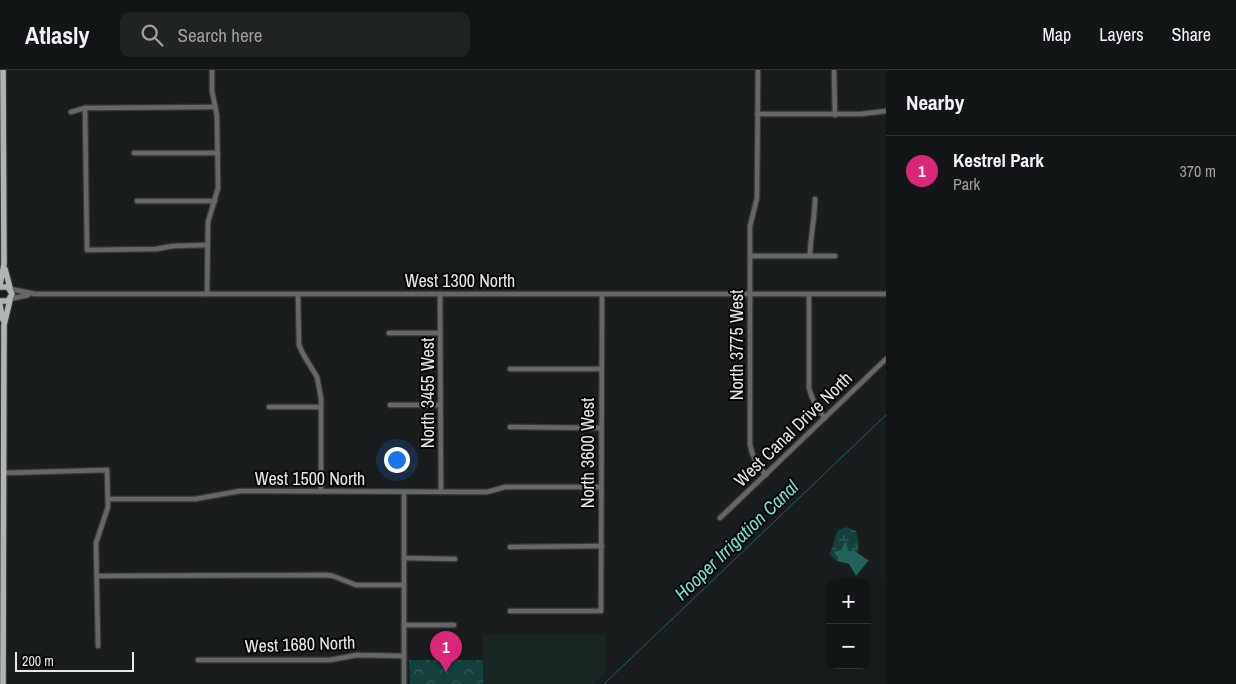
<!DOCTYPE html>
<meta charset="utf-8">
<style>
body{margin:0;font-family:"Archivo Narrow",sans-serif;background:#202323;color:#f1f3f6}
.controls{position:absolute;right:15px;bottom:15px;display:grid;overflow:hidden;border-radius:10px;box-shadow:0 5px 20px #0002}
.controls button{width:45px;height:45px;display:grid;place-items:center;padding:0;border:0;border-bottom:1px solid #323535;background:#131616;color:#f1f3f6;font:25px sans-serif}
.scale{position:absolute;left:15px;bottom:12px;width:119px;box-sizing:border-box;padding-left:5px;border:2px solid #e5e8e8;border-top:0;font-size:14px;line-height:18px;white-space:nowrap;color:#e5e8e8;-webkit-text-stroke:4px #060707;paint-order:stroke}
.you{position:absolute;left:396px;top:389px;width:18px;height:18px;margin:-12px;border:4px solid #fff;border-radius:50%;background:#1a73e8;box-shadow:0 0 0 8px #1a73e833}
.badge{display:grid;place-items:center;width:32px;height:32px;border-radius:50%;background:#db2777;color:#fff;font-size:16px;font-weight:700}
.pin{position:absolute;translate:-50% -41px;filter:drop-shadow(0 1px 2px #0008)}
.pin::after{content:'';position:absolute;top:26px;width:18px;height:15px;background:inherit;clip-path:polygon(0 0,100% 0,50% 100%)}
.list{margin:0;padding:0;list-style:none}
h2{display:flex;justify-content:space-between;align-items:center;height:65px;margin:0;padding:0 20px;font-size:21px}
h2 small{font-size:16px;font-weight:400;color:#9d9fa1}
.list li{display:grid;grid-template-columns:32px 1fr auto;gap:15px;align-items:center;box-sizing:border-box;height:70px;padding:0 20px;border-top:1px solid #323535}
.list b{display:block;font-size:19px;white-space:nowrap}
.list p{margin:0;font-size:16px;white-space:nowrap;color:#9d9fa1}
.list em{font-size:16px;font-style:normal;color:#9d9fa1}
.icon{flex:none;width:28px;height:28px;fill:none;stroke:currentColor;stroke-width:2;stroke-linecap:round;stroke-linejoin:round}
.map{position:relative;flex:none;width:886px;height:614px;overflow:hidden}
header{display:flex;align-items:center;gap:30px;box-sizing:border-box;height:70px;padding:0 25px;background:#131616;border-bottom:1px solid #323535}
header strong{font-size:24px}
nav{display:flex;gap:28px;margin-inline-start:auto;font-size:18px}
.search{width:350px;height:45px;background:#202323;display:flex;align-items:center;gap:12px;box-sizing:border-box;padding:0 18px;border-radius:10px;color:#9d9fa1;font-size:19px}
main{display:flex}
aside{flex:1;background:#131616}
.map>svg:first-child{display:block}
.built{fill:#1a2624}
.wetland{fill:url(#wetland-marsh)}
.park{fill:url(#park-crowns)}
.water{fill:#23625b}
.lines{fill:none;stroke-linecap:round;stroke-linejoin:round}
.stream{stroke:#23625b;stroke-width:1}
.minor-casing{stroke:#363939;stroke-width:7}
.major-casing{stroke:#363939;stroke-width:8}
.minor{stroke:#656867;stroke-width:4.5}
.major{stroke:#b0b5b4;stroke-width:5.5}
.labels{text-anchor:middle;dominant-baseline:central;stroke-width:4;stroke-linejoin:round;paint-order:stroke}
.street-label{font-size:18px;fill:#e5e8e8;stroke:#060707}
.water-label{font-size:19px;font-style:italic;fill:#7de0d3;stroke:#060707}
</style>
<header>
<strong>Atlasly</strong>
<div class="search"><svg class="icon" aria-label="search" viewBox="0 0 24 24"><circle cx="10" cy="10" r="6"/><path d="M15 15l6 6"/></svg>Search here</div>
<nav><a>Map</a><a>Layers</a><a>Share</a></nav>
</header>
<main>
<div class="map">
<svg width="886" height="614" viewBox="0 0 886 614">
<defs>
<pattern id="wetland-marsh" width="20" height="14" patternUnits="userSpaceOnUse" patternTransform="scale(1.25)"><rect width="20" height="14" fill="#13403a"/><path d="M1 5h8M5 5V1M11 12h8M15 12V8" fill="none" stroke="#355c56"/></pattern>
<pattern id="park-crowns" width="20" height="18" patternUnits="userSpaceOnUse" patternTransform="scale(1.25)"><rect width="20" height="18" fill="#13403a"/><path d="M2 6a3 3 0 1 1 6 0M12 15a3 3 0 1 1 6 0" fill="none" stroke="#355c56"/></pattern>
</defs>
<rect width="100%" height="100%" fill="#191d1d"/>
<polygon class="built" points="483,565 606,565 606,602 594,614 483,614"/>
<path class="wetland" d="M847 457 856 461 859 475 858 483 853 480 852 483 848 480 847 473H844L837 491 829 484C834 476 834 468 838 460Z"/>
<polygon class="park" points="409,590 483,590 483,614 410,614"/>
<polygon class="water" points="844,473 847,473 848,480 852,482 852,479 866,489 869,490 856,506 849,494 837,491 838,488 834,482 841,480"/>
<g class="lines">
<polyline class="stream" points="604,614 886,345"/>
<g class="minor-casing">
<g id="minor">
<path d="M758 0 757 128 750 156V374C752 387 757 395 766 405"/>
<polyline points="834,0 835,45"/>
<polyline points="85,38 87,180 156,179 173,176 207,175"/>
<polyline points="71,42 85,38 215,37"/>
<polyline points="757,44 861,44 886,41"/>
<polyline points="134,83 218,83"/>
<polyline points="137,131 215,131"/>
<polyline points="750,186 835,186"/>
<path d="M810 186C810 167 815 149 815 129"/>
<polyline points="10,219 35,224 886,224"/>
<polyline points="207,224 208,152 218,118 217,46 212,21 212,0"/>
<polyline points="298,224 299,275 303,284 317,307 321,328 321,421"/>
<polyline points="440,224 441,422"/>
<path d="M809 224V318C812 330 816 338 825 348"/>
<polyline points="10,229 28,225"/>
<polyline points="389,263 440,263"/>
<polyline points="510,299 601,299"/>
<polyline points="390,335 440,335"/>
<polyline points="269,337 321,337"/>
<polyline points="510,357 601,358"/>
<polyline points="3,403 107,400 108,437 96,473 98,576"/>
<polyline points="108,429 195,429 240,421 487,422 505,417 601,417"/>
<polyline points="720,448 886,289"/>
<polyline points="510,477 602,476"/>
<polyline points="404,488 455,489"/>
<polyline points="97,506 326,505 333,506 356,515 404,515"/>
<polyline points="510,541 601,541 602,224"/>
<polyline points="404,555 454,555"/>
<polyline points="198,590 330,590 357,585 404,586"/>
<polyline points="404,614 404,422"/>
</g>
</g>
<g class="major-casing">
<g id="major">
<polyline points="5,199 10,218"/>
<polyline points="0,215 4,194 3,0"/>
<polyline points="0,217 8,217 12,224 8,231 0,231"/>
<polyline points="0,235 3,250"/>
<polyline points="3,614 4,255 10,230"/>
</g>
</g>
<use href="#minor" class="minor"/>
<use href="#major" class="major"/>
</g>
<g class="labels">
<g class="street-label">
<text x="460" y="210">West 1300 North</text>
<text transform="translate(736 275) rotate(-90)">North 3775 West</text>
<text transform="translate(427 323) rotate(-90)">North 3455 West</text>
<text transform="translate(793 359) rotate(-44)">West Canal Drive North</text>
<text transform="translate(587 383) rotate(-90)">North 3600 West</text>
<text x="310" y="408">West 1500 North</text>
<text transform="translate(300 574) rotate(-2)">West 1680 North</text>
</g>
<g class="water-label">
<text transform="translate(736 470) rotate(-44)">Hooper Irrigation Canal</text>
</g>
</g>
</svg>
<div class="controls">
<button>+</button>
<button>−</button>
</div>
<div class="scale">200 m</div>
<div class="you"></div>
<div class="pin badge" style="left:446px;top:602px">1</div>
</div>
<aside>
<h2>Nearby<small></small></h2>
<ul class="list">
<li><span class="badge">1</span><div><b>Kestrel Park</b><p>Park</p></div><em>370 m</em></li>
</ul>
</aside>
</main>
